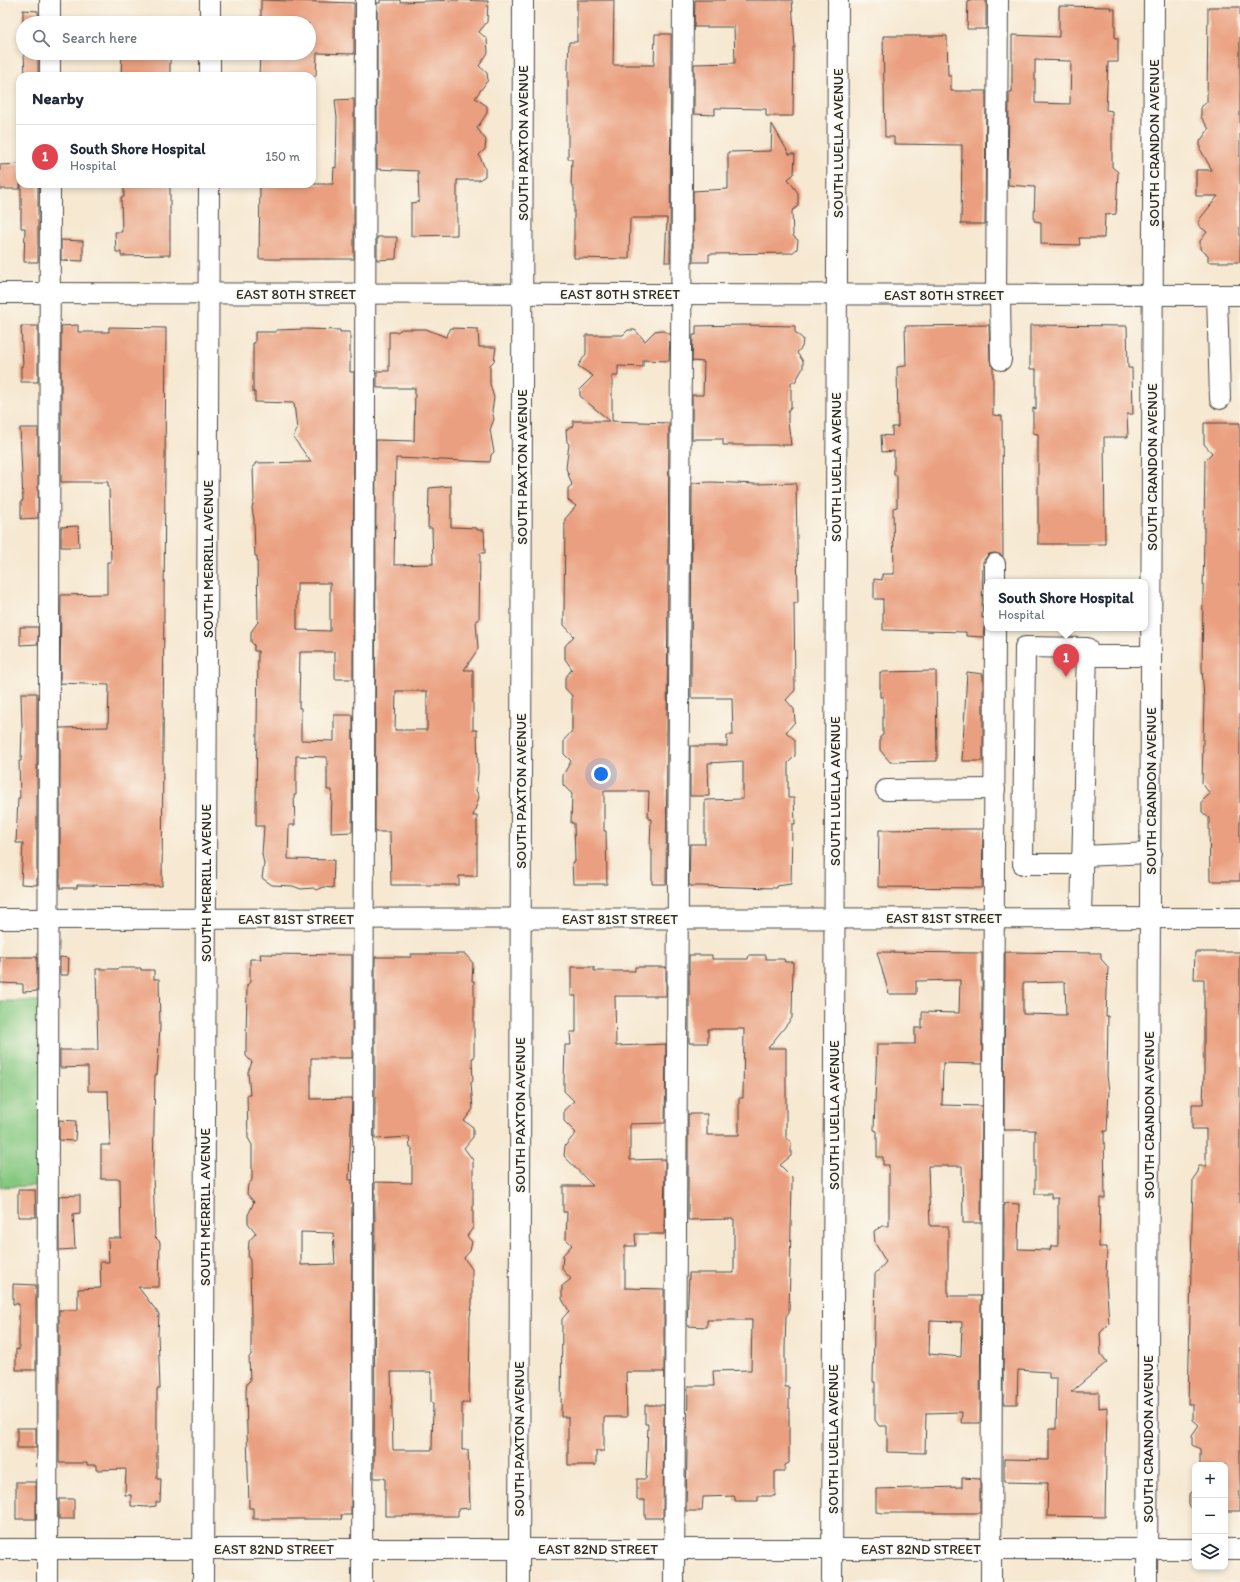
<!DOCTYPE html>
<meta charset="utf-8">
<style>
body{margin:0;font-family:Itim,sans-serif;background:#f6f6f7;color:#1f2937}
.controls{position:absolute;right:12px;bottom:12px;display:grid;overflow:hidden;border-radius:8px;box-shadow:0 2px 6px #0003}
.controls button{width:36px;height:36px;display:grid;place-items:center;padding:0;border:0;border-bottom:1px solid #e0e1e3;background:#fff;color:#1f2937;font:20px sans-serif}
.you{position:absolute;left:601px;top:774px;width:14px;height:14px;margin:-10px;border:3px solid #fff;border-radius:50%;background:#1a73e8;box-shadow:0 0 0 6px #1a73e833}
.badge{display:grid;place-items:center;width:26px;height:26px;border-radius:50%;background:#db2777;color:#fff;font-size:13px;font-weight:700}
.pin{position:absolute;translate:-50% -33px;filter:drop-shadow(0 1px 2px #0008)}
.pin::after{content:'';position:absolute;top:21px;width:14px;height:12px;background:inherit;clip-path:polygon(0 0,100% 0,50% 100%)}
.popup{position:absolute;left:984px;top:579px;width:164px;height:52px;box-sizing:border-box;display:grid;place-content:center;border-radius:8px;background:#fff;filter:drop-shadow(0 1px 3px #0005);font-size:13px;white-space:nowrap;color:#747a83}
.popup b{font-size:15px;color:#1f2937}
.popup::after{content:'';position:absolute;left:50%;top:100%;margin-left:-8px;border:8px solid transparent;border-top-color:#fff}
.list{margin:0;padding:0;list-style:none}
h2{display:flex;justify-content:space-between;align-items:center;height:52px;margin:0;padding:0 16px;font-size:17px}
h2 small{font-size:13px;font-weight:400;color:#747a83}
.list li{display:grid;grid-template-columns:26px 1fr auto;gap:12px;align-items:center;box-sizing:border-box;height:64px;padding:0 16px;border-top:1px solid #e0e1e3}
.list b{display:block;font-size:15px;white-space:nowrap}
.list p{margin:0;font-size:13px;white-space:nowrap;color:#747a83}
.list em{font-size:13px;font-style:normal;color:#747a83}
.icon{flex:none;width:22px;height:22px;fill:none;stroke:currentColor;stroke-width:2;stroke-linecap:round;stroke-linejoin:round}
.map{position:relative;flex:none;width:1240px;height:1582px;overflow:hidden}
.search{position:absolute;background:#fff;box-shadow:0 2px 6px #0003;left:16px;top:16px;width:300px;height:44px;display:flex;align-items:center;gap:10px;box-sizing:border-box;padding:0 14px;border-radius:22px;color:#747a83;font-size:15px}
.panel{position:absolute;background:#fff;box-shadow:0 2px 6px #0003;left:16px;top:72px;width:300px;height:116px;border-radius:12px}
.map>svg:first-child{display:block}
.green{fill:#84c780;stroke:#587956}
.building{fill:#eaa080;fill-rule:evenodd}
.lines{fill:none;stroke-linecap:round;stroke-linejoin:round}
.minor-casing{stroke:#494744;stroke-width:22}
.minor{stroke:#fff;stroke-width:20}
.labels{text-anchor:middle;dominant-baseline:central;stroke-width:3;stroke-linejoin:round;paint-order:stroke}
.street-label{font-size:14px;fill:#2b2b2b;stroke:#fbf7ec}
</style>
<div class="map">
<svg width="1240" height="1582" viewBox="0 0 1240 1582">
<rect width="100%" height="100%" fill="#fbf7ec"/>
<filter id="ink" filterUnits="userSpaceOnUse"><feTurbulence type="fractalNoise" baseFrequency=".025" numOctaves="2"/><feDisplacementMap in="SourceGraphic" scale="8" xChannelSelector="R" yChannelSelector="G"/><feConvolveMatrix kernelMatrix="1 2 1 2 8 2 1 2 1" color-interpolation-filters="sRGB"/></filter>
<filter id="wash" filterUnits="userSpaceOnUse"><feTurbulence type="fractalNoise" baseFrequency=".012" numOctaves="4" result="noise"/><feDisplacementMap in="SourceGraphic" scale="16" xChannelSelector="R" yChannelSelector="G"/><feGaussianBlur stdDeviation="0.9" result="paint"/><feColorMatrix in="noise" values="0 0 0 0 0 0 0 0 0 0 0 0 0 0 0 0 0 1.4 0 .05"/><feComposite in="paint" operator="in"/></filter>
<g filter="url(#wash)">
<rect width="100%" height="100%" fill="#f6e8d1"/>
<polygon class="green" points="0,1001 42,1001 40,1186 0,1187"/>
<g id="blocks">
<g class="building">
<polygon points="261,0 354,3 354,54 317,53 316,76 259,76 260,53 309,53 309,23 261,23"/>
<polygon points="380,0 400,0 400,2 455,0 488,1 487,22 479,32 487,39 488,53 479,66 487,73 488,80 475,98 487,106 487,113 477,128 486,140 485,149 479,155 485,168 485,176 479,180 457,180 457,235 411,236 411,203 419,202 418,171 377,169 377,3 380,3"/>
<polygon points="577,0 614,0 613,65 654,65 655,34 671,34 670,262 665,262 667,218 630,218 629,259 574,258 574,188 571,184 572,159 568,159 568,66 569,42 577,42"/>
<polygon points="695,0 792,0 795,48 794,48 793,116 766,116 766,109 715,108 715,115 694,114 694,64 735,63 734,27 694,27"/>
<polygon points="968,0 986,0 986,29 967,29"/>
<path d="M1059 6 1111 7 1110 9H1115V38H1118V62H1108L1106 110 1112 111V167L1118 172 1116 214 1105 215 1104 238H1079L1080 245 1041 244V222L1034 221 1035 187 1008 185 1009 92H1012V35L1059 37ZM1035 60 1071 61 1070 104 1035 103Z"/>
<polygon points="1208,7 1240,7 1240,262 1208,262 1208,255 1200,249 1200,241 1207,232 1199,226 1199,220 1218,196 1196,196 1196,170 1212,170 1200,149 1200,141 1209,129 1201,117 1201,107 1207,102"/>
<polygon points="23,10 38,11 38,23 23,23"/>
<polygon points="883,36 947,36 948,76 951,76 951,91 986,91 985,224 961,224 962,145 894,144 894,137 885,137"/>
<polygon points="24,53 38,53 38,76 25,76"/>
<polygon points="122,53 170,53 170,76 121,76"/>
<polygon points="354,99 354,259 259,259 260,184 333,184 334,167 336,168 337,118 335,100"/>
<polygon points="772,124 789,154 795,154 794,174 788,179 798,193 798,206 792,211 793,236 798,240 797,249 792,253 709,254 709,262 693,262 693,191 728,189 728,152 771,151"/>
<polygon points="20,164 20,189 0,189 0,165"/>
<polygon points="21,184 38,184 38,262 24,262 25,228 21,228"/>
<polygon points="124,184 170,184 170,255 121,256 121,252 116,252 115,232 122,232 121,197 124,197"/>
<polygon points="377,237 397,237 396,259 377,260"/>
<polygon points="61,240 83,241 83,261 61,260"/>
<polygon points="78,325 78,332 109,332 109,327 166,328 162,886 77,885 77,888 60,888 60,728 108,727 109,685 60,683 61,595 107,594 107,562 111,562 109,486 108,486 108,482 61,482 61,326"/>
<polygon points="742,325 795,326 795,332 803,339 802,347 797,353 803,361 803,368 795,382 791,382 791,407 788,411 788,422 791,445 723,445 723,439 692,439 692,395 703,395 704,362 692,361 693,335 696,335 696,326"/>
<polygon points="989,325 990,360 993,368 993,415 1002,416 1003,556 995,553 989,554 983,561 982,618 987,618 984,628 983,637 966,636 966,632 883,630 883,599 874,599 874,579 882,580 882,574 894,574 893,508 897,507 897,475 894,475 894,451 882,452 881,435 892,436 892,427 898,427 897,367 906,366 905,326"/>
<polygon points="1030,325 1127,326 1128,368 1132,368 1133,414 1127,414 1128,437 1104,437 1105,544 1038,544 1038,434 1033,433 1033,408 1036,409 1036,369 1030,369"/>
<polygon points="21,326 38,326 38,382 21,382 21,366 23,366"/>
<path d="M451 328 478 329 479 347H496L494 361 490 365V384L494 398 492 411 494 419 490 430 494 452 491 455 490 462 396 458 394 565 433 564 432 528H428L429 488 451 486V527L477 528V530H484L485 553H480L479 620H476L478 649 464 670H473V730H477L478 773 476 790 479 797 473 816H477V876H459V885H391L390 832H375L376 440 414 441 415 388H377V371H389V332H397L402 329H426L446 337ZM396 691H427V730H395Z"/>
<path d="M305 329 340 330V332H350V372H354L353 679H335V652H300L299 708H301V740L334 741V715H353L352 832 331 833 332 790H327V757L296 756V795H294L295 825H289L288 859 334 860 333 888 324 887 317 890 314 888 301 889 293 886 272 885 262 878 264 864 262 854 264 826H256V805L258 651H254V645L251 642V632L258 622 257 556H255L254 520 252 508 254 500 253 466H255V463L311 462 293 437 297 430 294 403 255 402V392H253V343H255V332H276V330ZM297 583H330V631L297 630Z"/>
<polygon points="628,330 635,330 645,341 655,331 662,330 670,334 669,361 643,360 643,367 618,366 618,376 612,376 612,421 669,423 666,884 652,884 652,850 650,849 651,819 648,819 649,791 604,791 604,831 606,831 607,884 573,884 572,862 575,862 574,823 571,823 572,794 563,785 563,775 571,761 564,754 564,740 572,731 572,696 565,688 565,678 572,669 565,659 565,646 574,636 564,625 564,614 565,519 576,506 568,500 568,488 572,485 566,468 569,444 567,442 566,430 573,426 573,421 610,421 580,396 580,389 593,376 578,366 586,354 586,335 623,335"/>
<polygon points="1204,423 1240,423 1240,881 1210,881 1209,818 1202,812 1202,801 1210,794 1202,783 1204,699 1202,668 1205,460 1212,453 1204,444"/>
<polygon points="20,428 38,428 38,518 21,519 21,501 23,501"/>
<polygon points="711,482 755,484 796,483 798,603 794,603 795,690 786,700 794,709 795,722 786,732 795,740 795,756 788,763 788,798 794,798 795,824 792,824 791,884 777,886 777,888 700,886 690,886 689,884 690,844 705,844 705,800 743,799 743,761 708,763 709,796 690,796 690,746 727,746 727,735 733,735 732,698 691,698 692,483"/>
<polygon points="78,526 79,547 61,547 61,527"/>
<polygon points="20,627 38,627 38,644 20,645"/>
<polygon points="936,671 937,761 890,762 880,750 880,737 883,735 883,697 880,697 880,672"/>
<polygon points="967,672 983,674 983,761 962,761"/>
<polygon points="21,693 37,693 37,885 21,884 23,843 16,843 18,798 20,798 19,761 21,761 22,728"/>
<polygon points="961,829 983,829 982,888 878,887 879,830"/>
<path d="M877 952 982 953V1064L943 1063 942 1105 982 1106 981 1223H963L962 1166H928L930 1226H948V1296H981L980 1423H961L962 1412 926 1413 925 1453 887 1452V1426H879L875 1420V1382H873L875 1274 886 1262 875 1243 874 1231 882 1226H889V1165H883V1157H877V1131L874 1130 877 1044H915V1028H922V1012L959 1013 960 980 916 981V994H889ZM930 1321 962 1322 961 1357 929 1354Z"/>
<path d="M1005 952 1101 953V959L1108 967 1106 1016H1108L1107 1076 1109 1091 1107 1131H1104L1105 1198H1100L1099 1247H1107L1106 1278 1109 1324 1100 1333 1101 1354 1107 1362 1071 1392H1099V1408L1107 1407 1105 1517 1047 1516 1048 1483 1004 1482V1459L1049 1460V1429H1056L1057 1378H1049V1372L1018 1370 1017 1404H1003L1004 1203 1019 1204 1018 1249 1050 1250 1051 1246H1058V1198H1051V1194H1035V1130H1004ZM1065 982 1066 1015 1023 1014V983Z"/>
<polygon points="1195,952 1240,952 1240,1511 1225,1511 1225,1465 1200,1465 1200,1449 1192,1445 1192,1435 1199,1425 1193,1420 1193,1404 1188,1404 1193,1179 1198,1172 1199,1166 1206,1166 1206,1129 1192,1129 1192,1104 1203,1104 1204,1074 1204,979 1194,979"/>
<path d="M260 954 352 955V1058H311V1099L352 1098 349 1180H352L351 1515H341L342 1519H253V1508H249L246 1392 247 1383 250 1381 249 1357 251 1355V1318L250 1260 248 1257 249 1241 256 1233 248 1223V1215L254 1202 247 1194 248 1185 252 1180V1145L248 1138 247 1095H250L248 1072 252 1062 246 1056V1042L247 985 250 982V959H261ZM301 1232 333 1233 335 1264 301 1265Z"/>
<path d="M411 954H465L473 963 472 981H474V1058H472L473 1081 471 1083 473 1109 464 1121 473 1127V1137L464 1148 473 1160V1228L467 1236 472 1242 470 1251 464 1258 472 1269V1305L470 1316 469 1403H462V1450H468L470 1508 458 1509V1516H385V1478H374L375 1182 412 1183V1148H410L409 1137 375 1139V957H411ZM391 1372H431V1403H433L432 1450H393Z"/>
<polygon points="689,955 712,955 712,959 748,959 749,955 766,955 766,959 784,959 785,962 793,962 792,1018 768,1048 786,1048 786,1138 791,1142 791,1156 780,1165 792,1177 792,1184 789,1312 786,1316 785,1347 785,1387 789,1387 789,1463 785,1465 785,1471 775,1471 775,1496 758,1496 758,1501 735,1501 735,1496 703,1497 702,1511 686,1511 688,1386 714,1386 713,1371 751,1370 752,1320 707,1320 707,1327 687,1326 689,1273 734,1273 734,1219 688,1220 688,1114 707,1114 707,1135 739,1135 739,1098 743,1098 744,1029 708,1029 708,1043 689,1043"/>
<polygon points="0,957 37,957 37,991 23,992 23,984 0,983"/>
<polygon points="60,957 69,958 68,975 60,975"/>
<polygon points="571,967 594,967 594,971 635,971 635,967 666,967 666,996 615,996 616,1046 666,1044 665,1123 630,1124 630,1160 665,1159 664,1234 635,1234 636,1246 625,1246 625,1288 664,1289 664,1372 626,1372 627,1417 604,1417 604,1451 596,1451 596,1465 568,1465 568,1417 561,1417 562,1319 569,1311 562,1299 562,1286 571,1279 562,1269 563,1255 572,1245 566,1239 567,1212 563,1212 563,1186 593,1186 564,1156 565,1146 576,1133 564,1121 564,1110 574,1101 564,1091 564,1081 565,1045 571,1045 570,1032 576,1032 576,996 571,996"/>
<polygon points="118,968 141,968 141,970 154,970 154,979 159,979 160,1027 157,1075 155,1075 153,1173 155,1237 160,1242 159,1287 138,1287 159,1314 158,1334 160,1389 157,1389 157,1479 161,1479 160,1502 156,1502 156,1506 148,1507 131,1506 131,1495 125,1495 126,1469 96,1470 96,1465 87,1465 87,1463 59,1463 59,1310 78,1310 78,1289 101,1288 100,1262 109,1262 108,1238 121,1238 120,1179 101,1179 101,1145 110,1145 108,1091 88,1091 88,1067 60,1068 60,1050 98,1050 96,969 118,969"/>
<polygon points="59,1120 76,1121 75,1141 59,1140"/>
<polygon points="18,1190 35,1190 36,1217 18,1217"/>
<polygon points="80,1195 80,1213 73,1214 75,1249 59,1250 59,1196"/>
<polygon points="13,1284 36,1285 36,1370 16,1370 16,1349 19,1350 19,1304 13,1304"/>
<polygon points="645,1405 664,1405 663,1518 645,1518 645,1500 637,1500 637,1479 646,1479 648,1424 645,1424"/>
<rect x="17" y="1428" width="19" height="20"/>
<polygon points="962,1478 980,1479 980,1513 882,1513 876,1512 876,1489 962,1487"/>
<rect x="16" y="1482" width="20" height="37"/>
<polygon points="1195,1488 1195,1511 1194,1511 1189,1505 1189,1494"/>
<rect x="59" y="1499" width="15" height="20"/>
</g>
</g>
</g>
<g filter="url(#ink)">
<use href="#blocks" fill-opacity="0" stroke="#494744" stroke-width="1"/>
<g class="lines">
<g class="minor-casing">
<g id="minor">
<polyline points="50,23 50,0"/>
<polyline points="210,23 210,0"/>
<polyline points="50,76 50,53"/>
<polyline points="210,76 210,53"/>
<polyline points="0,293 1240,295"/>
<polyline points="996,295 998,0"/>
<polyline points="1000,295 1001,360"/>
<polyline points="1217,295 1220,399"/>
<polyline points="995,582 995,564"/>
<polyline points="1086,656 1151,656"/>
<polyline points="886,790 995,789"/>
<polyline points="1082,856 1151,853"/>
<polyline points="0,919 1240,918"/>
<polyline points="1081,919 1087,648 1025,647 1023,864 1082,864"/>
<polyline points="0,1549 1195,1549"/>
<polyline points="1225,1549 1240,1549"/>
<polyline points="47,1582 50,184"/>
<polyline points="203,1582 209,184"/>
<polyline points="362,1582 366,0"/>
<polyline points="519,1582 523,0"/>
<polyline points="674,1582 683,0"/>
<polyline points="832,1582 838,0"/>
<polyline points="991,1582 995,628"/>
<polyline points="1147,1582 1154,0"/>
</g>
</g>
<use href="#minor" class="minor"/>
</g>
</g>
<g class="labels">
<g class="street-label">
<text transform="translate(523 143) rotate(-90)">SOUTH PAXTON AVENUE</text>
<text transform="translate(838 143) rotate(-90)">SOUTH LUELLA AVENUE</text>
<text transform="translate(1154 143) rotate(-90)">SOUTH CRANDON AVENUE</text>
<text x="296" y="294">EAST 80TH STREET</text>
<text x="620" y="294">EAST 80TH STREET</text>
<text x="944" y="295">EAST 80TH STREET</text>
<text transform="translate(522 467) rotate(-90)">SOUTH PAXTON AVENUE</text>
<text transform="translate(836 467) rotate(-90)">SOUTH LUELLA AVENUE</text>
<text transform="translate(1152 467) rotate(-90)">SOUTH CRANDON AVENUE</text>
<text transform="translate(208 559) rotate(-90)">SOUTH MERRILL AVENUE</text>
<text transform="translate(521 791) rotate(-90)">SOUTH PAXTON AVENUE</text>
<text transform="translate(835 791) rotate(-90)">SOUTH LUELLA AVENUE</text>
<text transform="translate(1151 791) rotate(-90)">SOUTH CRANDON AVENUE</text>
<text transform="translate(206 883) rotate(-90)">SOUTH MERRILL AVENUE</text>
<text x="944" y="918">EAST 81ST STREET</text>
<text x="296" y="919">EAST 81ST STREET</text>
<text x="620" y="919">EAST 81ST STREET</text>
<text transform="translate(520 1115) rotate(-90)">SOUTH PAXTON AVENUE</text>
<text transform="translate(834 1115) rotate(-90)">SOUTH LUELLA AVENUE</text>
<text transform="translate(1149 1115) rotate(-90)">SOUTH CRANDON AVENUE</text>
<text transform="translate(205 1207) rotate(-90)">SOUTH MERRILL AVENUE</text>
<text transform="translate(519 1439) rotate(-90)">SOUTH PAXTON AVENUE</text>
<text transform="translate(833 1439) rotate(-90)">SOUTH LUELLA AVENUE</text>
<text transform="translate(1148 1439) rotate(-90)">SOUTH CRANDON AVENUE</text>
<text x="274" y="1549">EAST 82ND STREET</text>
<text x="598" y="1549">EAST 82ND STREET</text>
<text x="921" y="1549">EAST 82ND STREET</text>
</g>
</g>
</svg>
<div class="controls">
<button>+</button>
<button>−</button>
<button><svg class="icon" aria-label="layers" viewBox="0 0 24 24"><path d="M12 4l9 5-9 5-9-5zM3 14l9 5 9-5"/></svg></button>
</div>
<div class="you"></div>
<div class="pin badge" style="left:1066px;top:677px;background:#e0444e">1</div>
<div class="popup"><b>South Shore Hospital</b>Hospital</div>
<div class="search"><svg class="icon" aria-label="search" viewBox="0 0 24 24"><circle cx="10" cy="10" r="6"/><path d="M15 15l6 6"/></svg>Search here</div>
<section class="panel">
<h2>Nearby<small></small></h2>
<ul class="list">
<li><span class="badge" style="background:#e0444e">1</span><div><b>South Shore Hospital</b><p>Hospital</p></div><em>150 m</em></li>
</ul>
</section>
</div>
